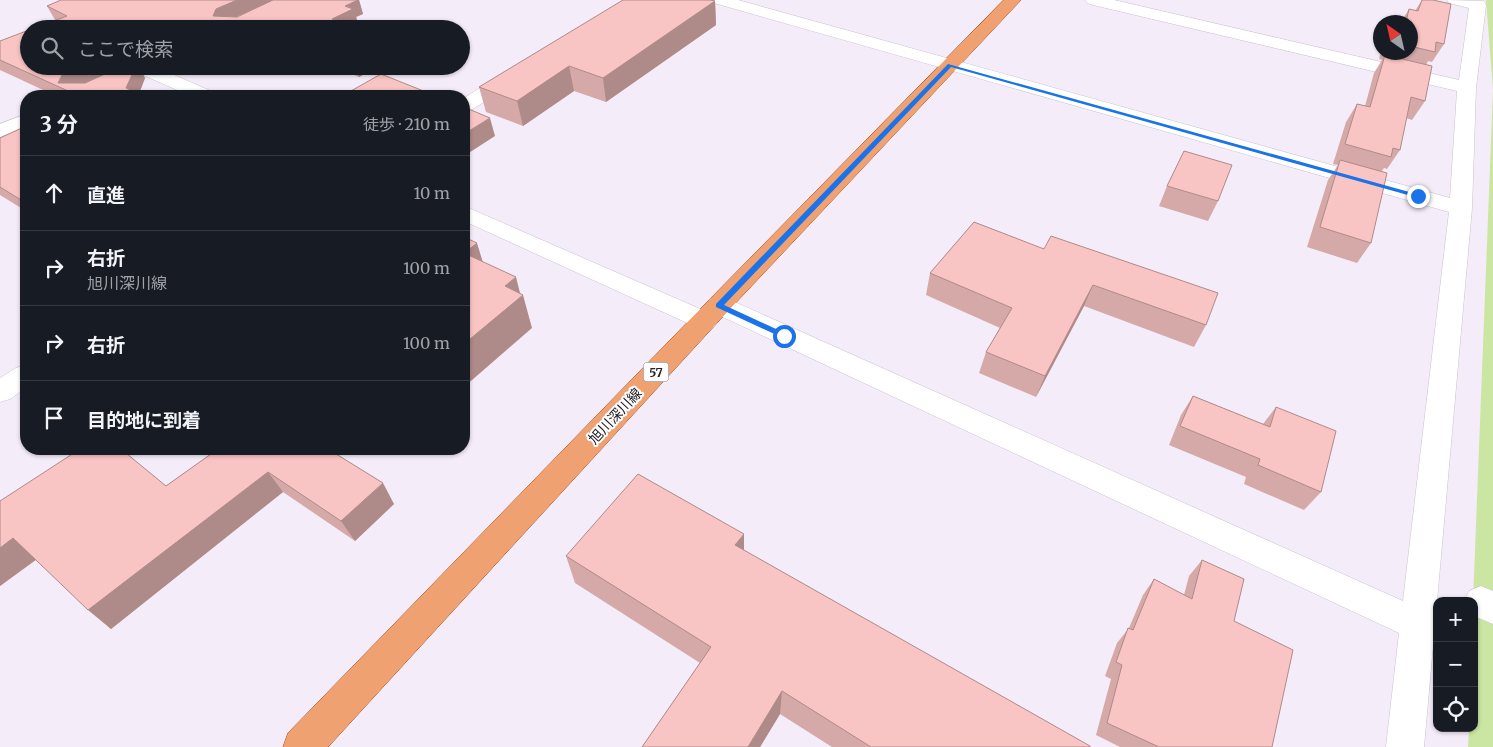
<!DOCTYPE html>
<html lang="ja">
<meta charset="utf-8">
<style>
body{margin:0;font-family:Merriweather,"Noto Sans JP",serif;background:#242831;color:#f1f3f6}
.controls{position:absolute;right:15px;bottom:15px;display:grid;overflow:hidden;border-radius:10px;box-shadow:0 1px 4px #0004}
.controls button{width:45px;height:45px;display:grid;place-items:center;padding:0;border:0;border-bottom:1px solid #363941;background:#171b24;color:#f1f3f6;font:25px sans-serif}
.compass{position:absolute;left:1373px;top:15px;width:45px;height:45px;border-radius:50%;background:#171b24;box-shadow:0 1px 4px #0004;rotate:326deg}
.stop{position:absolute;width:15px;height:15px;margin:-11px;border:4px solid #1a73e8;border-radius:50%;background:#fff}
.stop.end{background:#1a73e8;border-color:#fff;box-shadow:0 1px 5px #0008}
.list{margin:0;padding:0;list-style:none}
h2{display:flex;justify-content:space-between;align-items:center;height:65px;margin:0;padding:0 20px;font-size:21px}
h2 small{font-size:16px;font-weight:400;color:#9ea1a6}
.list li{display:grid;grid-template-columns:32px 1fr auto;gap:15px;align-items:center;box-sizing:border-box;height:75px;padding:0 20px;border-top:1px solid #363941}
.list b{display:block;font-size:19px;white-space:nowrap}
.list p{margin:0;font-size:16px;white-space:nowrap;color:#9ea1a6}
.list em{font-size:16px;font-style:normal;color:#9ea1a6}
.icon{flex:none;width:28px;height:28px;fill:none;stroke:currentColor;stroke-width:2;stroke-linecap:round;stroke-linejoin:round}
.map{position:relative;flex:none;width:1493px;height:747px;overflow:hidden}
.search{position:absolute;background:#171b24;box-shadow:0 1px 4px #0004;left:20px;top:20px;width:450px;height:55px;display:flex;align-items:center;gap:12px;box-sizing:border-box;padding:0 18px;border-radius:28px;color:#9ea1a6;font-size:19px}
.panel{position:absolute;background:#171b24;box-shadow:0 1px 4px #0004;left:20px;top:90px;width:450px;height:365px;border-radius:20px}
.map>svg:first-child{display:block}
.green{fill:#cbe6a3}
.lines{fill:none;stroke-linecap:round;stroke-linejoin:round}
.pedestrian-casing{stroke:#cac2ce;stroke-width:1}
.minor-casing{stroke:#cac2ce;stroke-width:1}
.tertiary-casing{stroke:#cac2ce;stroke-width:1}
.primary-casing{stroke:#a14c1a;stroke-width:1}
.pedestrian{fill:#fff;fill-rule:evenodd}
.minor{fill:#fff;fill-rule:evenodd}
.tertiary{fill:#fff;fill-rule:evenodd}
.primary{fill:#efa172;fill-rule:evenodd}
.wall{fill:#d6a9a9}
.shaded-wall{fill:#ae8a89}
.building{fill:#f9c5c4;stroke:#ae8a89}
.route{fill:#1a73e8}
.labels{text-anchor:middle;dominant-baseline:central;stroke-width:4;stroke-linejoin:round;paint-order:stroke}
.shield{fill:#fefdff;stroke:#656366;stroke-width:1}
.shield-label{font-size:12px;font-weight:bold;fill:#242125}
.street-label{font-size:14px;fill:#242125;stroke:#fefdff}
</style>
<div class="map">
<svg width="1493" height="747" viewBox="0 0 1493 747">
<rect width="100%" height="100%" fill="#f5ecf9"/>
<polygon class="green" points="1486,0 1493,0 1493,747 1468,747 1469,728 1474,728 1473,601 1493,90"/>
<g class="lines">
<g class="pedestrian-casing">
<polygon id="pedestrian" points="1481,586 1493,591 1493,624 1474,616 1474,601 1464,601 1469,591"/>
</g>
<g class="minor-casing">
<g id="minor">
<polygon points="712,0 738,0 1450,198 1457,91 1093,5 1087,3 1085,0 1114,0 1459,80 1469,8 1449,3 1447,0 1484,1 1486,5 1476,88 1472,208 1424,747 1386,747 1399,633 710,311 706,305 710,299 719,296 728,299 1403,601 1449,212 714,3"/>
<polygon points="135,66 154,66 213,92 216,96 191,96 136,72 134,68"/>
<polygon points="514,69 521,71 523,75 521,79 471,110 464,112 464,98 507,71"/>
<polygon points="464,206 714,315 718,321 714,327 705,330 696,327 464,221"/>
<polygon points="26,365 26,388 10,399 0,402 0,378 16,368"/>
</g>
</g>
<g class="tertiary-casing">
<g id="tertiary">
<polygon points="130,66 155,66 152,70 94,96 69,96 72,92"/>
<polygon points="26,114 26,127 0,137 0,124"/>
</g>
</g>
<g class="primary-casing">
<polygon id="primary" points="1004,0 1021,0 728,311 328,747 283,747 288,733 710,299"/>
</g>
<use href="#pedestrian" class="pedestrian"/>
<use href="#minor" class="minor"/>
<use href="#tertiary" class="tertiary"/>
<use href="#primary" class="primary"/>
</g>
<g class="wall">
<polygon points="61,0 359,0 363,14 356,17 358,23 352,26 55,20 47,6"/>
<polygon points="1422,0 1433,0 1444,44 1432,62 1428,61 1426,65 1425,101 1412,120 1406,118 1400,150 1387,169 1384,168 1381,172 1371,243 1357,263 1307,247 1328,180 1338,165 1333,164 1346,122 1357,104 1365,106 1374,73 1382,60 1379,59 1381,52 1410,52 1410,22 1401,22 1409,9 1415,11"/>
<polygon points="715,1 716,25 606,102 574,91 523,126 486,112 479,87"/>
<polygon points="0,41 145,78 139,94 144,96 56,96 0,70"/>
<polygon points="186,66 216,66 202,73"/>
<polygon points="332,66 380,66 359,77"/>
<polygon points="26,126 26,211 0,195 0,138"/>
<polygon points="1167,186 1218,201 1208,221 1159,206"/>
<polygon points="974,222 1206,325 1194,347 1084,306 1036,397 979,373 986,352 1000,328 926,295 930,273"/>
<polygon points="1193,396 1263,424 1276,407 1321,492 1304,510 1244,484 1246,477 1169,445 1181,415"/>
<polygon points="218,449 394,504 355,541 283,492 111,629 36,560 0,586 0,501 166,486"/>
<polygon points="744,551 1090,747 832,747 780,714 760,747 642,747 700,663 575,583 566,556"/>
<polygon points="1202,560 1234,621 1272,747 1120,747 1096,735 1111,679 1105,676 1117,643 1129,628 1143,595 1154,579 1184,595 1189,576"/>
</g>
<g class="shaded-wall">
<polygon points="237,0 274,0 222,23 213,16 216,9"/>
<polygon points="358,0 359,0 363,14 356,17 358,23 347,29 332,19 345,6"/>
<polygon points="715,1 716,25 606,102 603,78"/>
<polygon points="83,66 125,66 71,90 58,83 62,75"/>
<polygon points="136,66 139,66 145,78 138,96 126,88"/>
<polygon points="199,66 216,66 202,73"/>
<polygon points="355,66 380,66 359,77"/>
<polygon points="569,66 574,91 523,126 517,101"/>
<polygon points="490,118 495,136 464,156 464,134"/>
<polygon points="477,243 487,276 464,253"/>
<polygon points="516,277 521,297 523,295 532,328 464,387 464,344 505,286"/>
<polygon points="1093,285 1084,306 1036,397 1045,376"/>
<polygon points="268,472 283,492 111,629 88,610"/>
<polygon points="383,483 394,504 355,541 341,521"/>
<polygon points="744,534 744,561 735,545"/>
<polygon points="13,538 38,558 0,586 0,548"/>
<polygon points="782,691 780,714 760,747 748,747"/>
</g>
<g class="building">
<polygon points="61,0 237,0 216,9 213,16 237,17 273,0 358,0 345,6 353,9 332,19 358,29 33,29 67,16 47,6"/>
<polygon points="623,0 710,0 715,1 603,78 569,66 517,101 479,87"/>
<polygon points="1422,0 1433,0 1451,4 1444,44 1436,42 1435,52 1410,46 1410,22 1406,22 1409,9 1418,11"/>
<polygon points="29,30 29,66 83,66 62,75 58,83 85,83 123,66 136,66 126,88 144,96 79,96 0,60 0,41"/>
<polygon points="1385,55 1432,66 1425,101 1411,97 1400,150 1393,148 1391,157 1345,144 1357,104 1370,107"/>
<polygon points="381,74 436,96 342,96"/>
<polygon points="464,107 490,118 464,134"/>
<polygon points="26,126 26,203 0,187 0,138"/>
<polygon points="1184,151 1232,165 1218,201 1167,186"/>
<polygon points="1340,160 1387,173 1371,243 1320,227"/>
<polygon points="974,222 1044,249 1051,236 1218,293 1206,325 1093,285 1045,376 986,352 1012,308 930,273"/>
<polygon points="464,237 477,243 464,253 516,277 505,286 523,295 464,344"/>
<polygon points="1193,396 1270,427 1276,407 1336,431 1321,492 1258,465 1260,459 1180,426"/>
<polygon points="80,449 121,449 166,486 218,449 328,449 383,483 341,521 268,472 88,610 13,538 0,548 0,501"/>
<polygon points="638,474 744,534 735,545 1090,746 1090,747 871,747 782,691 748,747 642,747 711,647 566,556"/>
<polygon points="1202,560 1244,579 1234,621 1293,650 1272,747 1159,747 1107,723 1122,665 1116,662 1128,628 1133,630 1154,579 1192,599"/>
</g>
<polygon class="route" points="948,64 1420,195 1421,196 1415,197 951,67 724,305 787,334 787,337 781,337 716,307 716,304"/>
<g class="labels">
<rect class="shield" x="643.5" y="362.5" width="25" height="19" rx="4"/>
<g class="shield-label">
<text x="656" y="372">57</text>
</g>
<g class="street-label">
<text transform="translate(615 416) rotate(-47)">旭川深川線</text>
</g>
</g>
</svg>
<div class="controls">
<button>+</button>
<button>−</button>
<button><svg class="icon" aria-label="locate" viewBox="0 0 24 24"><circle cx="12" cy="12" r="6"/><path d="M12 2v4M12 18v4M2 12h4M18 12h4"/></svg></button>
</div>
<svg class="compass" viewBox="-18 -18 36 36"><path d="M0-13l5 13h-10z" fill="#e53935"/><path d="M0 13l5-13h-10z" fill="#9ea1a6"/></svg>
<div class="stop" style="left:784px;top:336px"></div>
<div class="stop end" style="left:1418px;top:196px"></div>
<div class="search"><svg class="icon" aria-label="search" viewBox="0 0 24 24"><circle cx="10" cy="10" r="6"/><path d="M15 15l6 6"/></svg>ここで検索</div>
<section class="panel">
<h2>3 分<small>徒歩 · 210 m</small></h2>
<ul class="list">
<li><svg class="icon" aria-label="ahead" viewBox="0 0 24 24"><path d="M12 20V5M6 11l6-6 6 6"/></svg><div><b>直進</b></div><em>10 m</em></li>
<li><svg class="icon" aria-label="right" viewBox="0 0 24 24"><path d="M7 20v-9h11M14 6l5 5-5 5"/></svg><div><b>右折</b><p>旭川深川線</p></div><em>100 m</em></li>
<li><svg class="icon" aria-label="right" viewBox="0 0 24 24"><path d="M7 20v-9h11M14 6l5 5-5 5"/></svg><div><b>右折</b></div><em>100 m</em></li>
<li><svg class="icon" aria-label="arrive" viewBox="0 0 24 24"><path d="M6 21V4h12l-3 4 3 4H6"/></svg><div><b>目的地に到着</b></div></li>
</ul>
</section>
</div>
